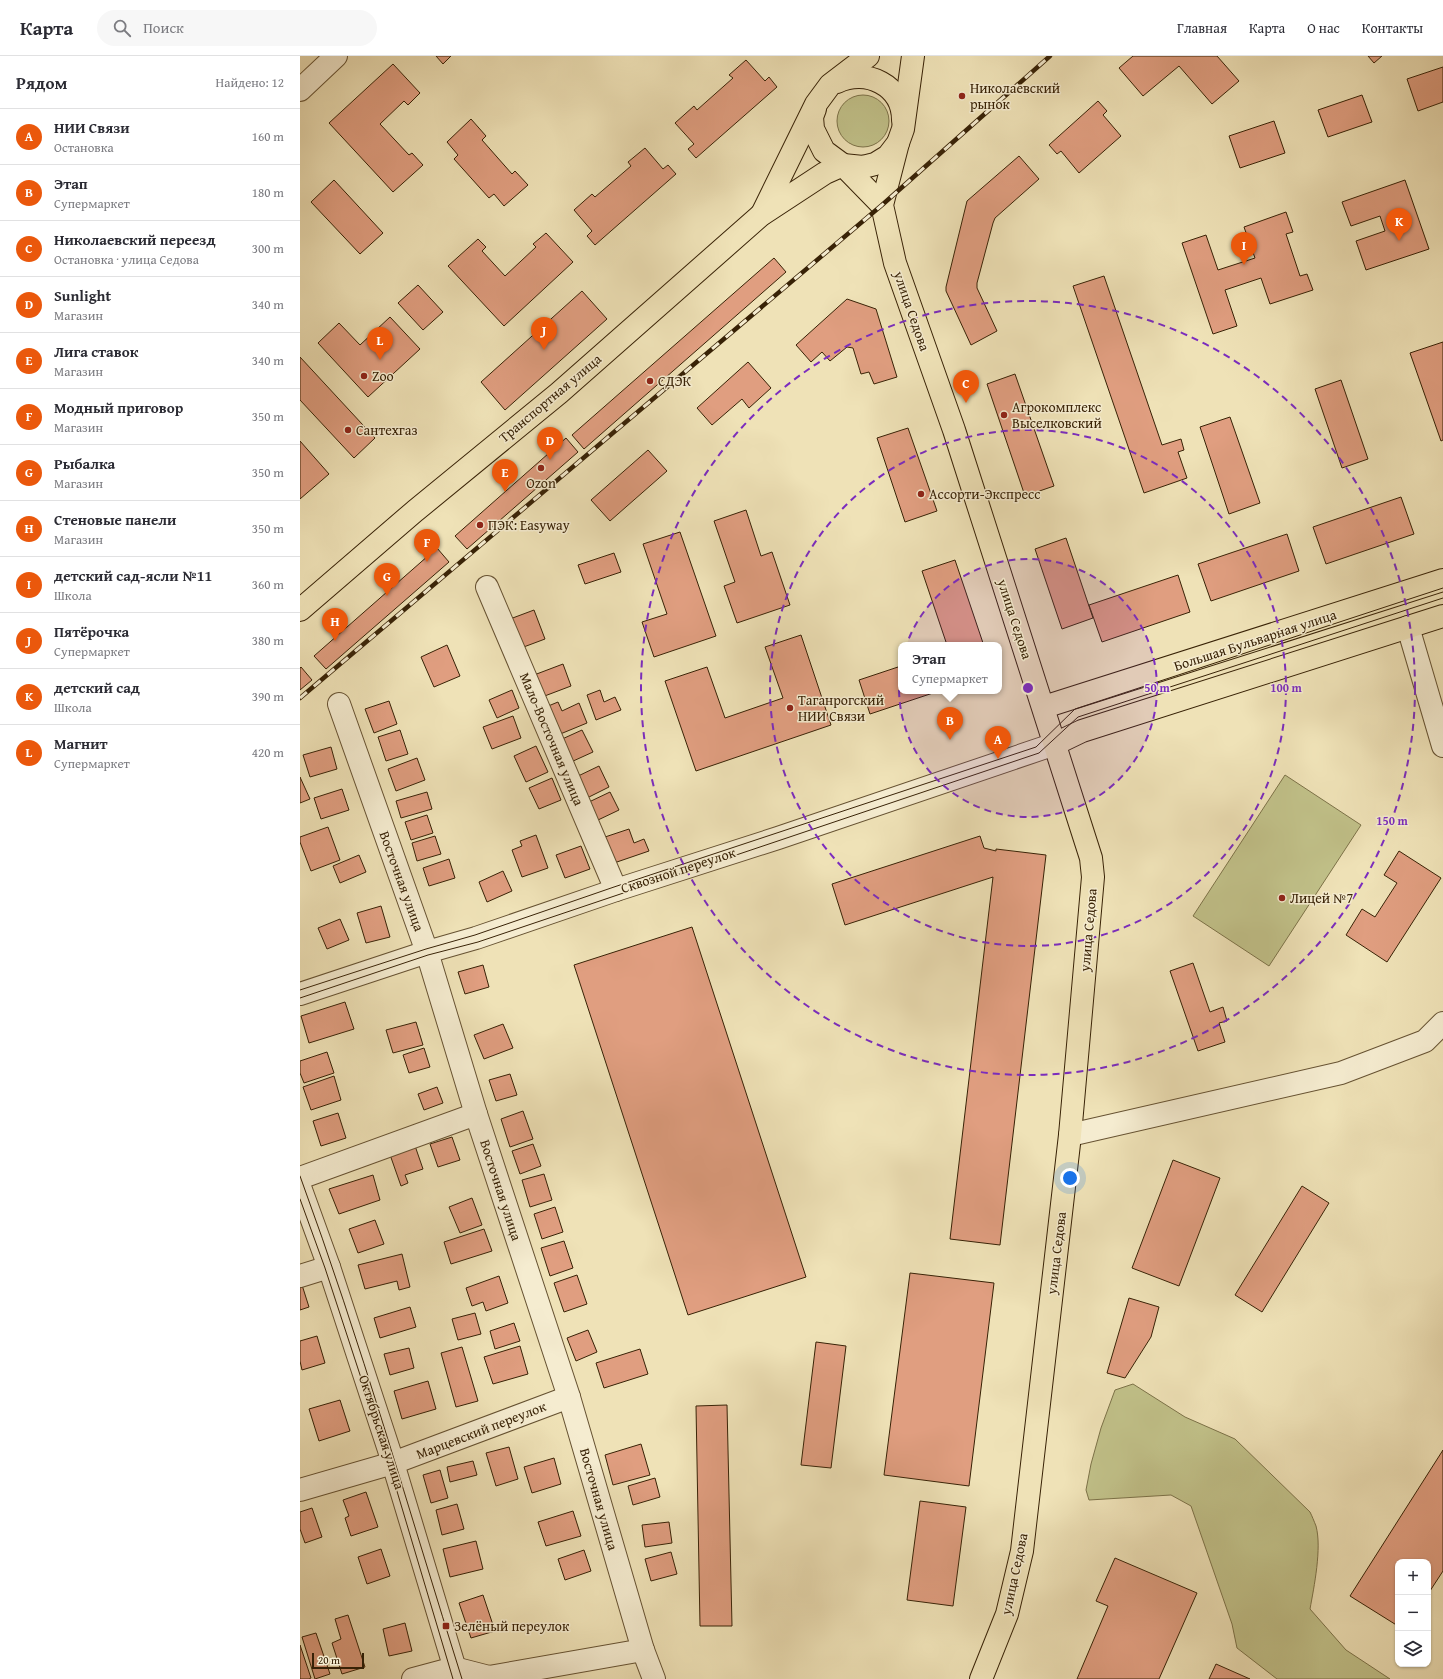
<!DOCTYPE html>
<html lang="ru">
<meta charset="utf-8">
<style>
body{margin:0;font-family:"Gentium Book Plus",serif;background:#f7f7f7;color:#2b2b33}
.controls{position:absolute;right:12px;bottom:12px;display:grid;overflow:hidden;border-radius:8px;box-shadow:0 1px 3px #0004}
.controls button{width:36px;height:36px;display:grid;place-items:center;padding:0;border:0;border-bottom:1px solid #e1e1e2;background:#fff;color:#2b2b33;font:20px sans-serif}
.scale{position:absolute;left:12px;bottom:10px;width:52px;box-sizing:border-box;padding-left:4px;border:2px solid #382206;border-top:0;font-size:11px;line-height:14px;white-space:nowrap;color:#382206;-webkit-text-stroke:3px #f5ecd0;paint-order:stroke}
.you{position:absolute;left:770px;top:1122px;width:14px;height:14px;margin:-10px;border:3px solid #fff;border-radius:50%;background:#1a73e8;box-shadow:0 0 0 6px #1a73e833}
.badge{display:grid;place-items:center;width:26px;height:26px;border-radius:50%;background:#ea580c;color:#fff;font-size:13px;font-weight:700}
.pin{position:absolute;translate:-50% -33px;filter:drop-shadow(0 1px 2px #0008)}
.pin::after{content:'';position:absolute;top:21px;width:14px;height:12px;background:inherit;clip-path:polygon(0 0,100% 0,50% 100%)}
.popup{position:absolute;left:598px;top:586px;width:104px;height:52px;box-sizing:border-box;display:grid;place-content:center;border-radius:8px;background:#fff;filter:drop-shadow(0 1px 3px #0005);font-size:13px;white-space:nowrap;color:#7c7c81}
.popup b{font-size:15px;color:#2b2b33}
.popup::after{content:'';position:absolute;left:50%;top:100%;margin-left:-8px;border:8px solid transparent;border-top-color:#fff}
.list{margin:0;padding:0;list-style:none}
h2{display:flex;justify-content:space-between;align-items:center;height:52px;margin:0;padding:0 16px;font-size:17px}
h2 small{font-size:13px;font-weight:400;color:#7c7c81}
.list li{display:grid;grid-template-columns:26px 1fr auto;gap:12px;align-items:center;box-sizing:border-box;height:56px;padding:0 16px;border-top:1px solid #e1e1e2}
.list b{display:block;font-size:15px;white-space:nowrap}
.list p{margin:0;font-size:13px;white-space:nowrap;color:#7c7c81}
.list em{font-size:13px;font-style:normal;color:#7c7c81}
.icon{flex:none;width:22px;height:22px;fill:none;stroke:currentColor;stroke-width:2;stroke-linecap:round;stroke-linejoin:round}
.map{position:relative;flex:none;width:1143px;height:1623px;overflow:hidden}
header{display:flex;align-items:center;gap:24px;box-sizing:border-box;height:56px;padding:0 20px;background:#fff;border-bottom:1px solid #e1e1e2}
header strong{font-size:19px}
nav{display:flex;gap:22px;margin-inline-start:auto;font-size:14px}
.search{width:280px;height:36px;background:#f7f7f7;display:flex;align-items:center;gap:10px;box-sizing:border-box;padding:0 14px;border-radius:22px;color:#7c7c81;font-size:15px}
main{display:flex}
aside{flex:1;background:#fff}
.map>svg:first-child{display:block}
.green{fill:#c1c189;stroke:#7c7248}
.building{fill:#e09e80;stroke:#382206}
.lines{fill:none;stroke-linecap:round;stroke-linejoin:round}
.minor-casing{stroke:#665232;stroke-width:24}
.major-casing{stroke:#382206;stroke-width:24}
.minor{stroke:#f5ecd0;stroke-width:22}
.major{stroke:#efe2b7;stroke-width:22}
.tram{stroke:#382206;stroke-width:1}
.rail-casing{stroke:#382206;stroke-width:4.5}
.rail{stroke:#f5ecd0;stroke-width:3;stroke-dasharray:9;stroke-linecap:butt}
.ring{fill:none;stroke:#7b2cbf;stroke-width:2;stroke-dasharray:7 5}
.poi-dot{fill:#8f2418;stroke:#f5ecd0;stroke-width:1.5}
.labels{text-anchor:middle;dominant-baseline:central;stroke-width:3;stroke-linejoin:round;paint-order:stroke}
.poi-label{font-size:14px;fill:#382206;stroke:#f5ecd0;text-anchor:start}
.street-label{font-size:14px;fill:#382206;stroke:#f5ecd0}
.centre{fill:#7b2cbf;stroke:#f5ecd0;stroke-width:2}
.ring-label{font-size:12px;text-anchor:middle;font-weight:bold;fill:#7b2cbf;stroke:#f5ecd0;stroke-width:3;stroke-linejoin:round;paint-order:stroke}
</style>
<header>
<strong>Карта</strong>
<div class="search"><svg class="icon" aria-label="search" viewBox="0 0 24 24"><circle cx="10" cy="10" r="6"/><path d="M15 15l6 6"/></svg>Поиск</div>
<nav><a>Главная</a><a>Карта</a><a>О нас</a><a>Контакты</a></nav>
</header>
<main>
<aside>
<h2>Рядом<small>Найдено: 12</small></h2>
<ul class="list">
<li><span class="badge">A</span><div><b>НИИ Связи</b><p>Остановка</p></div><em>160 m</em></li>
<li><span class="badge">B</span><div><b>Этап</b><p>Супермаркет</p></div><em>180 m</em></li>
<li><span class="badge">C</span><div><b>Николаевский переезд</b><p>Остановка · улица Седова</p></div><em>300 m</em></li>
<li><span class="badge">D</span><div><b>Sunlight</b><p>Магазин</p></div><em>340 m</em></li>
<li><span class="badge">E</span><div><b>Лига ставок</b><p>Магазин</p></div><em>340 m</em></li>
<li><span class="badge">F</span><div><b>Модный приговор</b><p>Магазин</p></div><em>350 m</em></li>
<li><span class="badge">G</span><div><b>Рыбалка</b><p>Магазин</p></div><em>350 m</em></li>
<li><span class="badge">H</span><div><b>Стеновые панели</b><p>Магазин</p></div><em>350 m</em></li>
<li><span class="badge">I</span><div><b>детский сад-ясли №11</b><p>Школа</p></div><em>360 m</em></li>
<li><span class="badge">J</span><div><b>Пятёрочка</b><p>Супермаркет</p></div><em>380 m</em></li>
<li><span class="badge">K</span><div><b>детский сад</b><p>Школа</p></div><em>390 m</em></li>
<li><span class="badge">L</span><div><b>Магнит</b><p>Супермаркет</p></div><em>420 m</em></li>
</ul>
</aside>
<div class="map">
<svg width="1143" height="1623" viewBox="0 0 1143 1623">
<rect width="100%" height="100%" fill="#efe2b7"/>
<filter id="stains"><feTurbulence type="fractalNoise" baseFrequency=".005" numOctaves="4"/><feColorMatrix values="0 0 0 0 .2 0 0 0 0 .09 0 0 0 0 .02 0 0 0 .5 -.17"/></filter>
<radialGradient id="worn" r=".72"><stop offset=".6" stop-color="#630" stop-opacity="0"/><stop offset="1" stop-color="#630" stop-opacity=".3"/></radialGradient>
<g class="green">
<circle cx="563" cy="65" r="26"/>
<polygon points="985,719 1061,769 969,910 893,860"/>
<path d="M833 1328 885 1361 935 1383 1010 1456C1012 1460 1014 1465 1016 1470 1022 1492 1014 1531 1010 1553L1046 1594 1090 1623H977L937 1592 932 1568 891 1450 871 1439 789 1444 786 1434 791 1408 801 1372 815 1334Z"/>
</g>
<g class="building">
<polygon points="136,0 151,0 143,8"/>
<polygon points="833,0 917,0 939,25 912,48 879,10 843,40 819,12"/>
<polygon points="1068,0 1082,0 1074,7"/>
<polygon points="446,4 465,25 469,21 477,31 396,102 388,93 394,88 375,67 394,50 397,54 433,22 429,19"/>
<polygon points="93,8 120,37 108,49 104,45 80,68 109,99 112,97 123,109 93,136 29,67"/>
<polygon points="1143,11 1143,46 1118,55 1107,23"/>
<polygon points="1062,39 1072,66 1028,81 1018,54"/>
<polygon points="798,45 807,55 803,59 821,80 779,117 761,95 757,98 749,89"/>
<polygon points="171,63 186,80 182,84 212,118 215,115 228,129 204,150 194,138 189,142 154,103 158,99 147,86"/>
<polygon points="974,65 985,97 940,112 929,80"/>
<polygon points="345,92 363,113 368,109 376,118 295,189 287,180 292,175 274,154 292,138 295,141 331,110 328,106"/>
<polygon points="719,100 739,123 695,162 693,167 677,227 677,232 697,275 671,289 646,235 646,231 667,145"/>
<polygon points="34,124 83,177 60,198 11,146"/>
<polygon points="1105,124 1129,193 1066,214 1056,185 1085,175 1080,160 1051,170 1042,146"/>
<polygon points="986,156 993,176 986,178 1000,220 1007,218 1013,234 970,248 961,222 925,234 937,270 913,278 882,187 906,179 918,214 955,202 944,171"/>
<polygon points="246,177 273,206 204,270 148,210 178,183 186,191 182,195 205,220 236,191 233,188"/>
<polygon points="474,202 486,216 284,393 272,379"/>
<polygon points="804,220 862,389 881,383 884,394 878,396 887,422 844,437 773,230"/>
<polygon points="118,229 143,256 123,274 98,247"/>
<polygon points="282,235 307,263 205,354 181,326"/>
<polygon points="547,243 576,253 597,321 574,328 569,316 561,318 553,292 547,291 530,305 522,296 511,306 496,289"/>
<polygon points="90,261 120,293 68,341 18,287 39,267 60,289"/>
<polygon points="1143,286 1143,384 1141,385 1110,297"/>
<polygon points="0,301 75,382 54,402 0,344"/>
<polygon points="448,306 471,332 449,352 442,343 412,369 397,352"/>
<polygon points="715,318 754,430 725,440 687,328"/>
<polygon points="1041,324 1068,403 1042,412 1015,333"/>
<polygon points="930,361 960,447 929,458 900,371"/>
<polygon points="608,372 637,455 605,466 577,382"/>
<polygon points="266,382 278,396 167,493 155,480"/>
<polygon points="0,385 29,418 0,443"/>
<polygon points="348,394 367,415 310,465 291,444"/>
<polygon points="1101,441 1114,478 1026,508 1013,471"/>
<polygon points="446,454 461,500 472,496 490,549 437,567 424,530 435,526 414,465"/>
<polygon points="380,476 416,580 354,601 342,566 367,558 343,488"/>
<polygon points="987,478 999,515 911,545 898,508"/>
<polygon points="766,482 793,562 762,573 735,493"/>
<polygon points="137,492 149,506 26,613 14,600"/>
<polygon points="314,497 321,516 285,528 278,509"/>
<polygon points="655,504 683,587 676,589 647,589 622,515"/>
<polygon points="878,519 890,556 802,586 789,549"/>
<polygon points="234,554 245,583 221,592 210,563"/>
<polygon points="501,579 531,669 396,715 365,625 407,611 425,662 483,642 465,591"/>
<polygon points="147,589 160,620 134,631 121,601"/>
<polygon points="263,608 271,630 242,641 234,619"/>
<polygon points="601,610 601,635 639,635 570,658 559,624"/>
<polygon points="1,611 12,624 0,634 0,612"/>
<polygon points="212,634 219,652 197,662 189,644"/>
<polygon points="300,634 304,646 315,641 321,654 296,664 287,639"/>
<polygon points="89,645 97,668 74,677 65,653"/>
<polygon points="258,646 262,655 279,647 287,667 253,681 241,653"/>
<polygon points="213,660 221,682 192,693 183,671"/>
<polygon points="100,674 108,698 86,705 78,681"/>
<polygon points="282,674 293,696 271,706 260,684"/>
<polygon points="236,690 248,716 226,726 214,700"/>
<polygon points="31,691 37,713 10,721 3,699"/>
<polygon points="117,702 125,724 96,735 88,713"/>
<polygon points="299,710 309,731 285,743 274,722"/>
<polygon points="0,721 10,743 0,747"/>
<polygon points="252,722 261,744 239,753 229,732"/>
<polygon points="42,733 49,754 21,763 14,742"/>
<polygon points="127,736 132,753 101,762 96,745"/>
<polygon points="310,736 319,754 298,764 289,746"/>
<polygon points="127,759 133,777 111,784 105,766"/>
<polygon points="28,771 40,804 11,815 0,786 0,781"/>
<polygon points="329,773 334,787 344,783 349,795 314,807 305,781"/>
<polygon points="236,779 248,812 222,821 212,794 222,790 220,785"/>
<polygon points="135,780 141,798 117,805 112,787"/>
<polygon points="680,780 684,792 696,795 696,793 746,799 700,1189 650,1183 693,821 545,869 532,828"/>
<polygon points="281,790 290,813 265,822 256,799"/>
<polygon points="1099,795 1141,822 1087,906 1046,879 1062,853 1075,861 1097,827 1084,819"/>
<polygon points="59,799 66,816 40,827 33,810"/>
<polygon points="149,803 155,822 129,830 123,812"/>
<polygon points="203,815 212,835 187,846 179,826"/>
<polygon points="81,850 90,881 66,887 57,857"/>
<polygon points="40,863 49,884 27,893 18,872"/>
<polygon points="392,871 506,1221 388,1259 274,909"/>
<polygon points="893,907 910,956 923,951 927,965 919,967 925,986 898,995 870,915"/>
<polygon points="183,909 189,931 165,938 158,916"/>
<polygon points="45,946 54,973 9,987 1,960"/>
<polygon points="116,966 123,989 93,997 86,974"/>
<polygon points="203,968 213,992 184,1003 174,979"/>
<polygon points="124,992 130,1011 109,1017 103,999"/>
<polygon points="27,996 34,1017 4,1027 0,1017 0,1005"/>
<polygon points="210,1018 217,1039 196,1045 189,1024"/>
<polygon points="34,1020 41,1044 11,1054 3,1031"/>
<polygon points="137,1031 143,1047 124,1054 118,1038"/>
<polygon points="223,1055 233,1083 210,1091 201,1063"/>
<polygon points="38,1057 46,1082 21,1090 13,1065"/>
<polygon points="152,1081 160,1104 138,1111 130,1088"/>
<polygon points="113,1084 123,1113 105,1119 108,1127 101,1130 88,1093"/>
<polygon points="233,1088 241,1110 220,1118 212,1095"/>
<polygon points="873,1104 920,1122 879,1230 832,1212"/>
<polygon points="244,1118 252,1144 230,1151 222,1124"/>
<polygon points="73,1119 80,1144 39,1158 29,1133"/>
<polygon points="1002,1130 1029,1147 962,1256 935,1239"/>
<polygon points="172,1142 182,1169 160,1177 149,1151"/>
<polygon points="255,1151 263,1176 242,1183 234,1158"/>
<polygon points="75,1164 84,1188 58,1197 49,1173"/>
<polygon points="184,1173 192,1195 151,1208 144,1186"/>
<polygon points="264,1185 273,1212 250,1220 241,1192"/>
<polygon points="102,1198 110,1231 99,1234 97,1225 65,1233 58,1209"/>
<polygon points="610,1217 694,1227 669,1430 584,1419"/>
<polygon points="277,1219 287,1248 264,1256 254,1227"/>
<polygon points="199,1220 208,1247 186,1255 183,1246 172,1250 166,1232"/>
<polygon points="2,1229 9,1251 0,1254 0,1230"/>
<polygon points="829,1242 859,1251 851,1281 825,1322 807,1317"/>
<polygon points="110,1251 116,1271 80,1282 74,1262"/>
<polygon points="175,1257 181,1278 158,1284 152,1263"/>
<polygon points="214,1267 220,1285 195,1293 190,1275"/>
<polygon points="288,1274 297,1296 276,1305 267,1282"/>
<polygon points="17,1280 25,1307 2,1314 0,1305 0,1285"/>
<polygon points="516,1286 546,1290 531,1412 501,1409"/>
<polygon points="220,1290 228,1318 193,1328 184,1301"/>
<polygon points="162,1291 178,1345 156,1351 141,1297"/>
<polygon points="109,1292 114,1312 90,1319 84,1298"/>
<polygon points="340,1293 348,1318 304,1332 296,1307"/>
<polygon points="128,1325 136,1353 102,1363 94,1335"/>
<polygon points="40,1344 50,1375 19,1385 9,1353"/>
<polygon points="427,1349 432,1570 400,1570 396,1350"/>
<polygon points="341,1388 350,1419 313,1429 305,1399"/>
<polygon points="209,1391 218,1423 196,1430 186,1397"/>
<polygon points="1143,1394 1143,1515 1128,1538 1128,1506 1098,1506 1098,1570 1050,1540"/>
<polygon points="254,1402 261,1428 232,1437 224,1411"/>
<polygon points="173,1405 177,1419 150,1426 147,1411"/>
<polygon points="140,1414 148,1442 131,1447 123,1419"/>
<polygon points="355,1422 360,1441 333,1449 328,1430"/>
<polygon points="66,1436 78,1471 51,1480 45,1462 49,1460 43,1444"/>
<polygon points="620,1445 666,1451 653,1550 607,1544"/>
<polygon points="157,1448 164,1473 142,1479 136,1454"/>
<polygon points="12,1452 22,1481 5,1487 0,1473 0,1456"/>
<polygon points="273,1455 281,1480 246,1490 238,1466"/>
<polygon points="369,1466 372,1487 345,1491 342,1469"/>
<polygon points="176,1485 183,1513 150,1521 143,1493"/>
<polygon points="81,1493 90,1520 67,1528 58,1501"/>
<polygon points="284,1494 291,1515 265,1524 258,1503"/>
<polygon points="371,1496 377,1518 351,1525 345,1503"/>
<polygon points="815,1502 897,1537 859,1623 777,1623 808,1550 796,1545"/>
<polygon points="183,1539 195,1575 171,1582 159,1547"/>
<polygon points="48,1559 65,1611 42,1618 32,1587 41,1583 35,1563"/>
<polygon points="105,1567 112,1595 89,1600 83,1573"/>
<polygon points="16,1577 30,1618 15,1623 2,1581"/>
<polygon points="0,1589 11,1622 9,1623 0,1623"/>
<polygon points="916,1608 950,1623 909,1623"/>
</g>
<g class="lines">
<g class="minor-casing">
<g id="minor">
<polyline points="0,34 36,0"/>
<polyline points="187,531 316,834"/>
<polyline points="1108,571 1143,690"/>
<polyline points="39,648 127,896 176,1058 269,1341 343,1594 354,1623"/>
<polyline points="0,938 127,896 176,882 316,834 478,782 755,688"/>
<polyline points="770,1079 1041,1017 1125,985 1143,967"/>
<polyline points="0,1122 176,1058"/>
<polyline points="0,1131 29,1211 89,1394 158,1623"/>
<polyline points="0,1220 29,1211"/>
<polyline points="0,1434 93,1407 269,1341"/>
<polyline points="113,1623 154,1612 189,1621 343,1594"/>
</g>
</g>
<g class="major-casing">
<g id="major">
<path d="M537 26C566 12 603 29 603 64"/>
<polyline points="515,53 512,61 513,73 524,95 543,109 582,149"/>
<polyline points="598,87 582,149 595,207 654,374 791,802 793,821 770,1079 722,1495 707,1558 681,1623"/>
<polyline points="462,158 516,48 530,29 568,0"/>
<polyline points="0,554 115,455 259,337 461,159 525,117 543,109 563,111 575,108 588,100 598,87 603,73 613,0"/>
<polyline points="744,651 1143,524"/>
<polyline points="755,688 782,675 1143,560"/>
</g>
</g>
<use href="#minor" class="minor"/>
<use href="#major" class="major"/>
<g class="tram">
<polyline points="0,934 126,893 175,879 314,831 736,691 775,653 1143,532"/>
<polyline points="0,942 128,899 178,886 739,697 778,661 1143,542"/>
<path d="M0 1120C61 1286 109 1455 162 1623"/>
<polyline points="0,1143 25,1212 85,1395 153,1623"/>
</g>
<g class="rail-casing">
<polyline id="rail" points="0,642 582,149 750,0"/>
</g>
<use href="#rail" class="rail"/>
</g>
<circle cx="728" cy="632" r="129" fill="#7b2cbf" fill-opacity=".12"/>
<g class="ring">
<circle cx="728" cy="632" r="129"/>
<circle cx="728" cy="632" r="258"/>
<circle cx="728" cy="632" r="387"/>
</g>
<g class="poi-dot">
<circle cx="662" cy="40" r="4"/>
<circle cx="64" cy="320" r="4"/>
<circle cx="350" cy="325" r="4"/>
<circle cx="704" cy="359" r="4"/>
<circle cx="48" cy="374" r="4"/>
<circle cx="241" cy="412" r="4"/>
<circle cx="621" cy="438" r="4"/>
<circle cx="180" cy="469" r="4"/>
<circle cx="490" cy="652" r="4"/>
<circle cx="982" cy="842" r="4"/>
<rect x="142" y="1566" width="8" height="8" rx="2"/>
</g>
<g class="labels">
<g class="poi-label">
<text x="670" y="32">Николаевский<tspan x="670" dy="16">рынок</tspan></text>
<text x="72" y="320">Zoo</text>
<text x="358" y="325">СДЭК</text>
<text x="712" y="351">Агрокомплекс<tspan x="712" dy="16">Выселковский</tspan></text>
<text x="56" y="374">Сантехгаз</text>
<text x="241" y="427" text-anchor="middle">Ozon</text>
<text x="629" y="438">Ассорти-Экспресс</text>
<text x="188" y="469">ПЭК: Easyway</text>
<text x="498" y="644">Таганрогский<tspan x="498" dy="16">НИИ Связи</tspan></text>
<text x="990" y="842">Лицей №7</text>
<text x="154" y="1570">Зелёный переулок</text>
</g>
<g class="street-label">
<text transform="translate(612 255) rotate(71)">улица Седова</text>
<text transform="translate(250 342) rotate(-40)">Транспортная улица</text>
<text transform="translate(715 563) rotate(72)">улица Седова</text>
<text transform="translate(955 584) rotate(-18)">Большая Бульварная улица</text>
<text transform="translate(252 683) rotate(67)">Мало-Восточная улица</text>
<text transform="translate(378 814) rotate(-18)">Сквозной переулок</text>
<text transform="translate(102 825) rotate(70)">Восточная улица</text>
<text transform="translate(788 874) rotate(-85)">улица Седова</text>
<text transform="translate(201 1134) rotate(72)">Восточная улица</text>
<text transform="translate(756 1197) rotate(-83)">улица Седова</text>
<text transform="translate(181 1374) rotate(-21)">Марцевский переулок</text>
<text transform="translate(82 1376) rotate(72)">Октябрьская улица</text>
<text transform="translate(299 1443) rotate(74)">Восточная улица</text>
<text transform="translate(714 1518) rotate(-78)">улица Седова</text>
</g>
</g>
<circle cx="728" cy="632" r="6" class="centre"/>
<g class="ring-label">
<text x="857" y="636">50 m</text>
<text x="986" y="636">100 m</text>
<text x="1092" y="769">150 m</text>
</g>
<rect width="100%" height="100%" filter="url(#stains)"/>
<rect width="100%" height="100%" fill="url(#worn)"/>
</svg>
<div class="controls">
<button>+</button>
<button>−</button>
<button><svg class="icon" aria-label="layers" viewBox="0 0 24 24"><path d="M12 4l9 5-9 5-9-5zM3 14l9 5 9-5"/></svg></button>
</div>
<div class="scale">20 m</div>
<div class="you"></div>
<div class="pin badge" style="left:698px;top:703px">A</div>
<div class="pin badge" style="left:650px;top:684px">B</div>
<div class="popup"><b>Этап</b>Супермаркет</div>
<div class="pin badge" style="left:666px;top:347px">C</div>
<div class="pin badge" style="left:250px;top:404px">D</div>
<div class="pin badge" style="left:205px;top:436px">E</div>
<div class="pin badge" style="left:127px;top:506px">F</div>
<div class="pin badge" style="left:87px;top:540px">G</div>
<div class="pin badge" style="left:35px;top:585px">H</div>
<div class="pin badge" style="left:944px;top:209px">I</div>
<div class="pin badge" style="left:244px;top:294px">J</div>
<div class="pin badge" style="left:1099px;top:185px">K</div>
<div class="pin badge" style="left:80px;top:304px">L</div>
</div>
</main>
